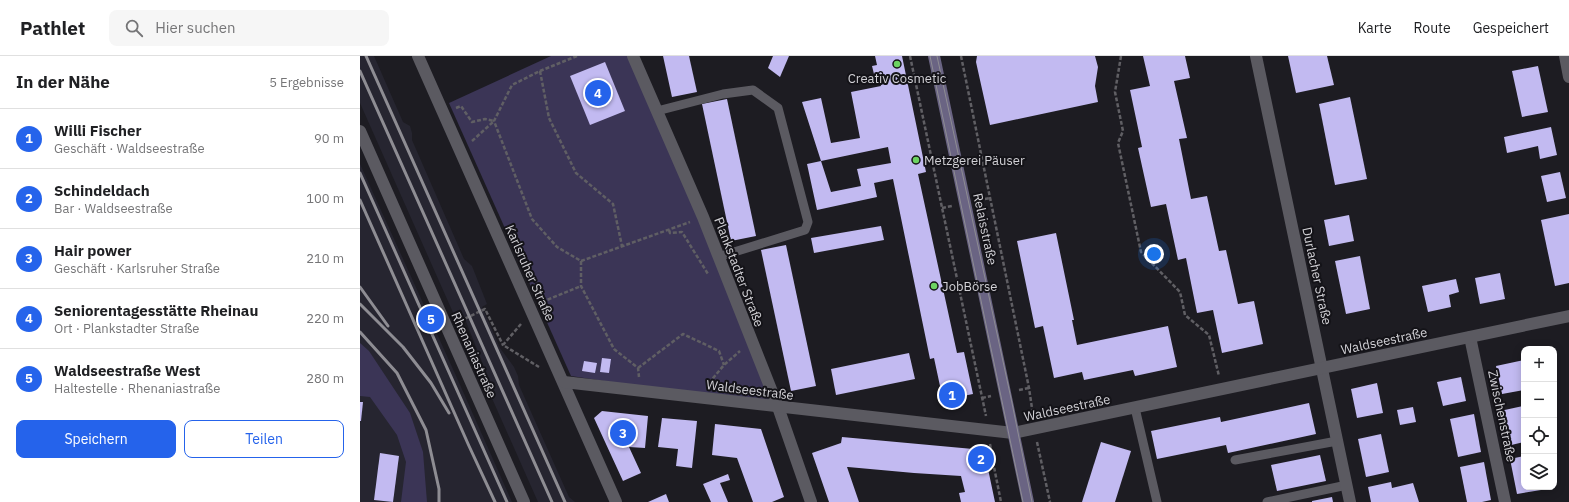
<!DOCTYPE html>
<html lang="de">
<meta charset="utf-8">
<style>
body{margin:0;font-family:"IBM Plex Sans",sans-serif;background:#f6f6f6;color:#202124}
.controls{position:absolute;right:12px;bottom:12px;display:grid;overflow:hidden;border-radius:8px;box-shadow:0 2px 10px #0003}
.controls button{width:36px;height:36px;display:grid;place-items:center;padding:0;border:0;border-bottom:1px solid #e0e0e0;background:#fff;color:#202124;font:20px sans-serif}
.you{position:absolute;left:794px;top:198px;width:14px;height:14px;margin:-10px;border:3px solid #fff;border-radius:50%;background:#1a73e8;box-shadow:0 0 0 6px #1a73e833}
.badge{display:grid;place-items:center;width:26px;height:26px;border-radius:50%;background:#2563eb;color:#fff;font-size:13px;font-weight:700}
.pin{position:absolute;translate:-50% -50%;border:2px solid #fff;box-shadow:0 1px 4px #0006}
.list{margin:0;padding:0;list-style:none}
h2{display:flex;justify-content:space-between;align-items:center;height:52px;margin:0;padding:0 16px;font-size:17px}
h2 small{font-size:13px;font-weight:400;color:#757577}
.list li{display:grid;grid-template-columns:26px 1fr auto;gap:12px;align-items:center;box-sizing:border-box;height:60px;padding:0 16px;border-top:1px solid #e0e0e0}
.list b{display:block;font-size:15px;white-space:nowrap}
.list p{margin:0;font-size:13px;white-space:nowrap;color:#757577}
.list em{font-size:13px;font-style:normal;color:#757577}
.actions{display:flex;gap:8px;padding:12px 16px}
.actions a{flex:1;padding:9px 0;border:1px solid #2563eb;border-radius:8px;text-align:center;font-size:14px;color:#2563eb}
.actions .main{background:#2563eb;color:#fff}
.icon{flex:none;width:22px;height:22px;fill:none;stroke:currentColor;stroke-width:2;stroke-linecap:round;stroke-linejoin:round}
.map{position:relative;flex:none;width:1209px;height:446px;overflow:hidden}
header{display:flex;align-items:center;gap:24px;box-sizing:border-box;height:56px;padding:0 20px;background:#fff;border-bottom:1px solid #e0e0e0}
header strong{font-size:19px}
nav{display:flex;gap:22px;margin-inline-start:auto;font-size:14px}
.search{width:280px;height:36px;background:#f6f6f6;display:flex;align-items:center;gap:10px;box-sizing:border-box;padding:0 14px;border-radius:8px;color:#757577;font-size:15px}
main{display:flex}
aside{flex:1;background:#fff}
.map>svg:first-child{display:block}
.built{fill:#262530}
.green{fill:#3b3556}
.building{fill:#c2baf1;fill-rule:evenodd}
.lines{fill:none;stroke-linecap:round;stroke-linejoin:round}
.path{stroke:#605f64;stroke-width:2.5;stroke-dasharray:4 2;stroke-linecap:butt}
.service{stroke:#5b5a61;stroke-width:9}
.minor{stroke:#5b5a61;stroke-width:12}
.tertiary{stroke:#5b5a61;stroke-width:12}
.secondary{stroke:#6a6483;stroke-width:12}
.tram{stroke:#8e8d93;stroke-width:1}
.rail{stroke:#8e8d93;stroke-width:3}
.poi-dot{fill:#6cd362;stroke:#141318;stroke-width:1.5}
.labels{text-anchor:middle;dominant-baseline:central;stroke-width:4;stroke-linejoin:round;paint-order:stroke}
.poi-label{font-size:13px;fill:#d2d1d6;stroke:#141318;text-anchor:start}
.street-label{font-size:13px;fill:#d2d1d6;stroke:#141318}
</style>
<header>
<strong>Pathlet</strong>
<div class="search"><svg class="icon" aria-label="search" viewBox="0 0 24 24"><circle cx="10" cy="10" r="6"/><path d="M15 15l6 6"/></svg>Hier suchen</div>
<nav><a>Karte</a><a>Route</a><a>Gespeichert</a></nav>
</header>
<main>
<aside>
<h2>In der Nähe<small>5 Ergebnisse</small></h2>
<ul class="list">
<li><span class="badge">1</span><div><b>Willi Fischer</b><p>Geschäft · Waldseestraße</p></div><em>90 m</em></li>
<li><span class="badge">2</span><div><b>Schindeldach</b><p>Bar · Waldseestraße</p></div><em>100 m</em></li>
<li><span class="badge">3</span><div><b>Hair power</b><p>Geschäft · Karlsruher Straße</p></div><em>210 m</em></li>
<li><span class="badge">4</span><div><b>Seniorentagesstätte Rheinau</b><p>Ort · Plankstadter Straße</p></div><em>220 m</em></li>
<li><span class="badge">5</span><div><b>Waldseestraße West</b><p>Haltestelle · Rhenaniastraße</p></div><em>280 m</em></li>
</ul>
<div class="actions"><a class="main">Speichern</a><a>Teilen</a></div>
</aside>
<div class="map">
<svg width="1209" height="446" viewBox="0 0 1209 446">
<rect width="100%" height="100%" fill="#1d1c22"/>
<g class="built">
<polygon points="0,0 14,0 43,66 50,70 52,77 52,84 104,203 112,210 127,248 122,251 140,292 154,311 158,320 159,329 209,441 215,446 178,446 119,313 124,311 103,258 95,261 0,47"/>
<polygon points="0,108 97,322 152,446 0,446"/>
</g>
<g class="green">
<polygon points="191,0 273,0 418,351 211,320 89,47"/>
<polygon points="0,287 9,295 50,357 63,396 67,446 41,446 46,406 37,379 10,341 0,340"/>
</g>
<g class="building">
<polygon points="303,0 329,0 337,36 312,41"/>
<polygon points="413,0 429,0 420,21 408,12"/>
<path d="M515 0H542L566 116 558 118 597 297 604 296 613 338 583 344 574 302 570 303 533 123 514 127 517 141 457 154 447 108 461 105 442 46 461 42 471 87 500 82 491 36 521 30 518 17 514 18 512 10 517 9ZM528 91 531 107 497 113 501 130 471 136 461 105Z"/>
<polygon points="617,0 735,0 738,11 735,30 738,46 630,69 616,6"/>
<polygon points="783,0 825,0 830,22 814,25 827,82 819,83 831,143 847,140 859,195 866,194 878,248 894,245 903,288 862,297 853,254 837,257 826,202 818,204 806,148 791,151 778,92 782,91 770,34 790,30"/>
<polygon points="928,0 967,0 974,29 936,37"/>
<polygon points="245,6 265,55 230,69 210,20"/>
<polygon points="1178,10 1188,56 1162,61 1152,15"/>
<polygon points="990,41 1007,123 975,129 959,48"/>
<polygon points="367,43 396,180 371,185 342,48"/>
<polygon points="1191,71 1197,99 1180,103 1178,90 1147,97 1144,81"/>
<polygon points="1200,116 1206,142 1187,146 1181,120"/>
<polygon points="1209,158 1209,227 1195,230 1181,164"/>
<polygon points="989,159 994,185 969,190 964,164"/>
<polygon points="521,170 524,184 454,197 451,182"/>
<polygon points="696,177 714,264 712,264 717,289 808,270 817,311 775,320 773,314 724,324 722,316 694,322 683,270 675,272 657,185"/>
<polygon points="426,189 456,330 431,335 401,194"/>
<polygon points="1000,200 1010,253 986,258 975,205"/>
<polygon points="1140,217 1145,243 1120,248 1115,222"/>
<polygon points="1096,223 1099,236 1089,239 1091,251 1068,256 1062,230"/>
<polygon points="549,297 555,323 476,339 471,313"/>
<polygon points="242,302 251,303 249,317 240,316"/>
<polygon points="1164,304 1164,334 1142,338 1136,310"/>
<polygon points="224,305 237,307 235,317 222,315"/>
<polygon points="1101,321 1106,345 1083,350 1077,326"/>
<polygon points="1017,327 1023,357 997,362 991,333"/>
<polygon points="0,346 3,346 1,365 0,365"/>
<polygon points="949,347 956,378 868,397 866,389 797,403 791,375 860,361 861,366"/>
<polygon points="1163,350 1164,386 1147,390 1140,355"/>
<polygon points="1053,351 1056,366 1040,369 1037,354"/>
<polygon points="242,355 288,360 285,392 269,391 281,417 263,425 234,362"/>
<polygon points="1114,358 1121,396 1098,401 1090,363"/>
<polygon points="302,362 337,365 332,412 316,410 318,393 298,391"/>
<polygon points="355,368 401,373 424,441 412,446 393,446 377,402 352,399"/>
<polygon points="1021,378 1029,416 1006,421 998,383"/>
<polygon points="482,381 624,394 635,446 601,446 599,437 605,436 601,420 554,417 488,411 487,411 499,446 469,446 452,397 481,387"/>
<polygon points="741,386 771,395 755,446 722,446"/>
<polygon points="20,397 39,400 33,446 14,444"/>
<polygon points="960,399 966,425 917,435 911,409"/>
<polygon points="1164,400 1164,431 1180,431 1181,434 1157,438 1150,403"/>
<polygon points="1124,406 1131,444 1122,446 1107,446 1100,411"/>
<polygon points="368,418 370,424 360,427 368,446 351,446 343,428"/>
<polygon points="1031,426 1032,432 1053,427 1059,446 1011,446 1008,431"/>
<polygon points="306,438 309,446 288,446"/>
<polygon points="972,441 973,446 952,446 952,445"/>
</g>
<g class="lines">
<g class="path">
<polyline points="217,0 180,15 152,29 134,65 172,163 197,191 221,205 330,166"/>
<polyline points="550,0 626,360"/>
<polyline points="601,0 669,332 673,359"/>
<polyline points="761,0 755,36 763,75 758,87 781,196 820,236 825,259 849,279 859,320"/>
<polyline points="180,15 189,62 216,117 253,148 262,190"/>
<polyline points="96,52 101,50 112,66 125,63 134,65"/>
<polyline points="112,85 133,66"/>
<polyline points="619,144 630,142"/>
<polyline points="582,152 592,150"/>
<polyline points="309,174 310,177 322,176 348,218"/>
<polyline points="221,205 221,230 254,293 278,312 279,321"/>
<polyline points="182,246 221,230"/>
<polyline points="100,265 125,253 143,289"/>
<polyline points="161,268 143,289 179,311"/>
<polyline points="278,312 323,278 359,295 364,309"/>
<polyline points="349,327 364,309 380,295"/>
<polyline points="659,334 669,332"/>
<polyline points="622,342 631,340"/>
<polyline points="677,386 690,446"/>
<polyline points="630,388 633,406 641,446"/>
</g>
<g class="service">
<polyline points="297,55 363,38 393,34 418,52 448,166 445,174 358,201"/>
<polyline points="775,352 797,446"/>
<polyline points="875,404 977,385"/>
<polyline points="907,446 987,429"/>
</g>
<g class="minor">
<polyline points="58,0 256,446"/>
<polyline points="273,0 343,161 418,351 451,446"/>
<polyline points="896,0 990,446"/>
<polyline points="1205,0 1209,21"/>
<polyline points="1110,281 1145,446"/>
<polyline points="204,326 653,377 1209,260"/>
</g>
<polyline class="tertiary" points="0,75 164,446"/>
<polyline class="secondary" points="574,0 668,446"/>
<g class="tram">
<polyline points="570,0 663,446"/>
<polyline points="577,0 652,347 672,446"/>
</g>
<g class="rail">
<polyline points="6,0 205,446"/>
<polyline points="0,15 192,446"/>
<polyline points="0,117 147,446"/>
<polyline points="0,144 109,390 135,446"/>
<polyline points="0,231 28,270"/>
<polyline points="0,248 43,291 71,327 89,357"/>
<polyline points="0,276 37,317 66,374 79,433 79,446"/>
</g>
</g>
<g class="poi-dot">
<circle cx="537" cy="8" r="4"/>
<circle cx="556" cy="104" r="4"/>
<circle cx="574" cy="230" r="4"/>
</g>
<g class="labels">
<g class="poi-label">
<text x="537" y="22" text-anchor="middle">Creativ Cosmetic</text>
<text x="564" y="104">Metzgerei Päuser</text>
<text x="582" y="230">JobBörse</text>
</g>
<g class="street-label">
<text transform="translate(625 173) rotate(78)">Relaisstraße</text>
<text transform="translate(379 216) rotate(69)">Plankstadter Straße</text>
<text transform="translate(170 217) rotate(66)">Karlsruher Straße</text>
<text transform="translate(957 220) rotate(78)">Durlacher Straße</text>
<text transform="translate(1024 285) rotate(-12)">Waldseestraße</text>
<text transform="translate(114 299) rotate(66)">Rhenaniastraße</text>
<text transform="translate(390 334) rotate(7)">Waldseestraße</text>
<text transform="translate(707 352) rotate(-12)">Waldseestraße</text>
<text transform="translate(1142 360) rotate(78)">Zwischenstraße</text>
</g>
</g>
</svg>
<div class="controls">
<button>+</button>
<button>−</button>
<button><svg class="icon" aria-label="locate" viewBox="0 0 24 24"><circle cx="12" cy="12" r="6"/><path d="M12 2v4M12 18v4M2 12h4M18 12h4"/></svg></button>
<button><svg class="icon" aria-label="layers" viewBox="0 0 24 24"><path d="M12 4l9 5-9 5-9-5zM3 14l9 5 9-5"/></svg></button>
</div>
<div class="you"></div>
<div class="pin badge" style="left:592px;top:339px">1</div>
<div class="pin badge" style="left:621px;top:403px">2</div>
<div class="pin badge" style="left:263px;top:377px">3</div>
<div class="pin badge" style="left:238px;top:37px">4</div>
<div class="pin badge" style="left:71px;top:263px">5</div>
</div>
</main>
